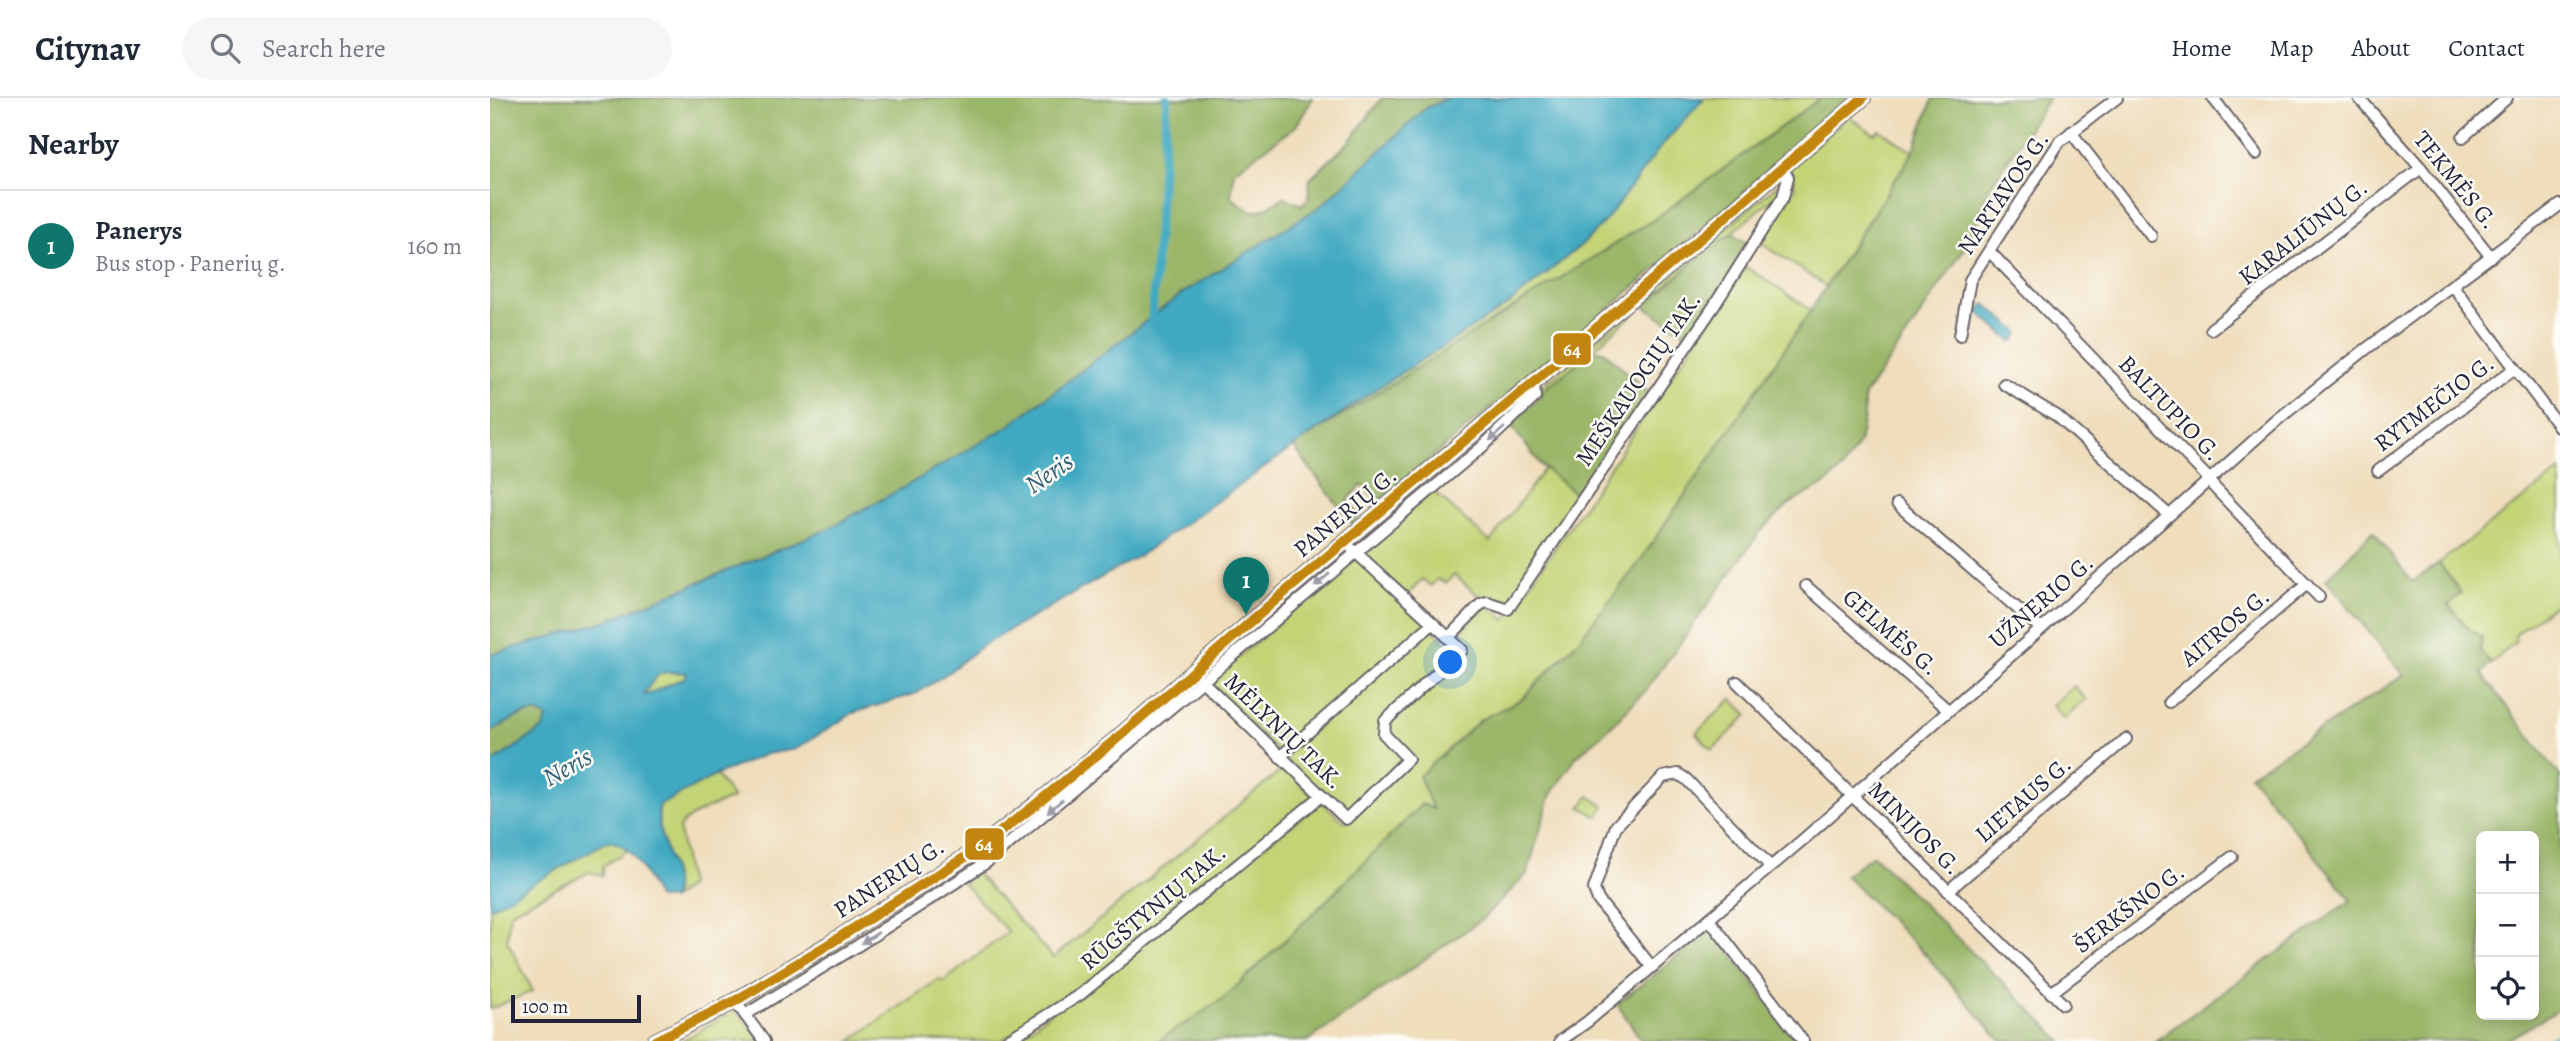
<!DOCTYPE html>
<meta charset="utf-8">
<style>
body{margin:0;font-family:Alegreya,serif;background:#f6f6f7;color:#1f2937}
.controls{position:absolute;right:21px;bottom:21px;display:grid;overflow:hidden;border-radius:10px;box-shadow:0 4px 18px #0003}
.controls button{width:63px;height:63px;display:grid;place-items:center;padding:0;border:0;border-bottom:2px solid #e0e1e3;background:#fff;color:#1f2937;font:35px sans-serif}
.scale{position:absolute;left:21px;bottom:18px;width:130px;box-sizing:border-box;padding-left:7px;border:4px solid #22223b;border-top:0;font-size:19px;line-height:24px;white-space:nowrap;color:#22223b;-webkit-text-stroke:5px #fdfcf7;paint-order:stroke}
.you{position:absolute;left:961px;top:565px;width:24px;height:24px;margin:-18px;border:5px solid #fff;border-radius:50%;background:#1a73e8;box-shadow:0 0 0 10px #1a73e833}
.badge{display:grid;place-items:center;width:46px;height:46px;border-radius:50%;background:#0f766e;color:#fff;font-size:23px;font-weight:700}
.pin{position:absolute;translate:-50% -58px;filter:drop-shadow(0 2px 4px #0008)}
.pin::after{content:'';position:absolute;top:37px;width:24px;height:21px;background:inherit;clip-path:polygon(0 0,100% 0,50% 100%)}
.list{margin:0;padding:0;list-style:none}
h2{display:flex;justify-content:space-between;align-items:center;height:91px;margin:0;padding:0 28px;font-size:30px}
h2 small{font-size:23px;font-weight:400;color:#747a83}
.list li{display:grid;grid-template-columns:46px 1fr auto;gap:21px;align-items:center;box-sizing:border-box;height:112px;padding:0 28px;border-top:2px solid #e0e1e3}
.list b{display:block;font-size:26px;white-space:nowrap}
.list p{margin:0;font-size:23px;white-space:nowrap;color:#747a83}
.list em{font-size:23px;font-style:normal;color:#747a83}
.icon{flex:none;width:38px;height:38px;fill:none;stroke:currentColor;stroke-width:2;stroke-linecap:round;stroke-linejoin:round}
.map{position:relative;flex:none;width:2070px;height:943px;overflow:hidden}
header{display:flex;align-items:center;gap:42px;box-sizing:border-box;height:98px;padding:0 35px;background:#fff;border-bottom:2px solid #e0e1e3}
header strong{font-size:33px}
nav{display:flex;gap:38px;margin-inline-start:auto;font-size:24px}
.search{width:490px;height:63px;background:#f6f6f7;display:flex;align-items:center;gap:18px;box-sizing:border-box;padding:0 24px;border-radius:38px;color:#747a83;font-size:26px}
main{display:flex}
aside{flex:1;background:#fff}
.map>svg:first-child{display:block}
.green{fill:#c3d477;stroke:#727b59;stroke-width:2}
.forest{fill:#9ab668;stroke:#5e6c52;stroke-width:2;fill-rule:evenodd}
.water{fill:#41a9c1;stroke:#32667e;stroke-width:2;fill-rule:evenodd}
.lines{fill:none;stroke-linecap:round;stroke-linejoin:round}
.stream{stroke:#41a9c1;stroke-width:2.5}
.canal{stroke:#41a9c1;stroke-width:9}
.minor-casing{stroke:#6a6368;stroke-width:14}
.major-casing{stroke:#6a6368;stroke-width:18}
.minor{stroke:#fff;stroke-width:10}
.major{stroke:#fff;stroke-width:14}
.bus-1-casing{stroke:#fdfcf7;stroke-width:16}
.bus-1{stroke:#c2850f;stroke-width:10}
.oneway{fill:#9c9ca7}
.labels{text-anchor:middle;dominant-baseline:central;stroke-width:5;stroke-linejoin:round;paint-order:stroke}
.street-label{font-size:24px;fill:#22223b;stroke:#fdfcf7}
.water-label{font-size:26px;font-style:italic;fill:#305f77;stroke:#fdfcf7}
.line-badge{stroke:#fdfcf7;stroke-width:2.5}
.badge-label{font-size:19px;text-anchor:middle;font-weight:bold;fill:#fff}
</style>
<header>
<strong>Citynav</strong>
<div class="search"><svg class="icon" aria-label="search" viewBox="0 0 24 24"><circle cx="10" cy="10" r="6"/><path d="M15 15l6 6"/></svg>Search here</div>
<nav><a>Home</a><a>Map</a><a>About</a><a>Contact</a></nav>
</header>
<main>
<aside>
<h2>Nearby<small></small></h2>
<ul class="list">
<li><span class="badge">1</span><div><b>Panerys</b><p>Bus stop · Panerių g.</p></div><em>160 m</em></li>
</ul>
</aside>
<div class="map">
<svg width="2070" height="943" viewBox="0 0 2070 943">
<rect width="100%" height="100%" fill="#fdfcf7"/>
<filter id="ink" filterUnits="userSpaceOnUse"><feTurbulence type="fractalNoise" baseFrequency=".0143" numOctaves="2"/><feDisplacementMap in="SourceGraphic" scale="14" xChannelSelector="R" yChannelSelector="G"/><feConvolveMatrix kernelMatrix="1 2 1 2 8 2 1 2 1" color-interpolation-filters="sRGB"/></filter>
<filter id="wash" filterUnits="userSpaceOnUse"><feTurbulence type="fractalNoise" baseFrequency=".00686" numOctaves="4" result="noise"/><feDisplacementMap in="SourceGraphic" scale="28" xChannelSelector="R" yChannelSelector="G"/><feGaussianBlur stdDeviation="1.57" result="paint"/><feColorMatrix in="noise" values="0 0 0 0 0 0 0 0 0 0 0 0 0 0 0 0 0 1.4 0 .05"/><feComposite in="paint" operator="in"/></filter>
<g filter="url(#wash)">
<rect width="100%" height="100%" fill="#efddbb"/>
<g class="green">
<polygon points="1214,0 1331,0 1166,120 803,348 915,272 1018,207 1095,144 1169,51"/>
<polygon points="1359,18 1384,36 1390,32 1423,54 1336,188 1271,145 1305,89 1299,69"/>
<polygon points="1295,80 1292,92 1242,135 1215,154 1051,296 1049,291"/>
<polygon points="1256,169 1321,212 1148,466 1087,544 1032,601 990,622 938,696 943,711 940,711 932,706 838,801 746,889 728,904 668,943 524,943 831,704 855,724 921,663 897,633 896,627 977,553 964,540 997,507 1016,522"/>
<polygon points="1055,370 1089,399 1017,506 1011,507 997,499 993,501 964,477 956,485 947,481 941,488 932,481 917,498 871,455 943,393 1000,444"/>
<polygon points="2070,373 2070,503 2026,536 2025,544 2001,566 1990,553 1992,539 1980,532 1958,506 1971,495 1949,465"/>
<polygon points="866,459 937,525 790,656 719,584"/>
<polygon points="941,530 965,551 964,554 891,627 914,661 855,718 793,659"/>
<polygon points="176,574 197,575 194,580 156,597 153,596 168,577"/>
<polygon points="1584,588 1596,601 1574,621 1562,607"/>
<polygon points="1242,601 1258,617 1222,652 1206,635"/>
<polygon points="793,671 797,673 824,699 581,899 510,943 360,943 449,881 453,884 518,834 473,785 486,775 563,860"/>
<path d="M226 677 243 700C227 707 199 715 189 730L199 788 182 801C192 771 161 738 170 707Z"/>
<polygon points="1099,698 1114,708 1108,719 1091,709"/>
<polygon points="118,743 129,744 139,751 113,768 113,778 99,774 20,814 17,842 43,893 0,911 0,810"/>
<polygon points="488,762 488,766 258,911 259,904"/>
<polygon points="245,912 272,943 192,943"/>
</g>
<g class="forest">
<path d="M0 0H823L806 28 744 73 741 98C764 121 768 115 794 99L811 107 818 101 820 81 858 45 892 0H958L936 10 831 108 693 195 519 328 411 391 338 431 116 523 0 557Z"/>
<path d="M1331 0H1361C1207 138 1048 271 889 403L872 387 858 402 870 418 863 427 803 348 1166 120Z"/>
<polygon points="1443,0 1559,0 1498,92 1481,140 1415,240 1374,298 1374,319 1369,345 1353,370 1337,385 1299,406 1270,434 1157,591 1116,633 1086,659 1061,696 1037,776 991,822 818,943 668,943 728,904 746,889 838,801 932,706 943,711 929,678 990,622 1032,601 1087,544 1148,466 1321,212 1423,54"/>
<polygon points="1242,135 1260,146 1199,238 1154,208 1215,154"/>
<polygon points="1105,251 1115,254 1160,296 1089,399 1051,367 1020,326 1045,304 1055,291"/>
<path d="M1883 433 1922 484 1949 465 1971 495 1958 507 1980 532 1992 539 1990 553 2001 566 1991 575 2070 678V911L2015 943H1665L1861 802 1760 677 1914 577 1836 481ZM1991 738H2044V917H1991Z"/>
<polygon points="46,614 57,619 53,631 0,666 0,635 25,620"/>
<polygon points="1383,757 1572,943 1511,943 1434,855 1355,777"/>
<polygon points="1222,831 1308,943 1152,943 1127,906"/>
</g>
<g class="water">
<path d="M958 0H1214L1169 51 1117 121 1095 144 1018 207 877 297 649 458 490 549 459 574 427 595 363 615 306 651 276 656 226 677 170 707C161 738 193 771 182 801H168C156 780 145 746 118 743L0 810V666L53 631 57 620C42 605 14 626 0 635V557L116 523 338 431 411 391 519 328 693 195 831 108 936 10ZM176 574 197 575 194 580 156 597 153 596 168 577Z"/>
<polygon points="1495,206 1529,234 1527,240 1522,244 1489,215 1489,212"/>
</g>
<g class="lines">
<polyline class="stream" points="2056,943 2070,935"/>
<polyline class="canal" points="661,232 677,0"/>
</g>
</g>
<g filter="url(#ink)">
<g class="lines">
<g class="minor-casing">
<g id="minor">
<polyline points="1723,0 1766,56"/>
<polyline points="1869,0 1931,70 2001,159"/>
<polyline points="1581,34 1661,138"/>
<polyline points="1973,39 2017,0"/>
<polyline points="1499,153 1719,381 1723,388 1829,499"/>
<polyline points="1963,188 2070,330"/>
<polyline points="1721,231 1931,70"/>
<polyline points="1470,237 1480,182 1570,43 1627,0"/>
<polyline points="1514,286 1567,318 1679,417"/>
<polyline points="1888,373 2025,270"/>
<polyline points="1407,406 1551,531"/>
<polyline points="1316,488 1458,612"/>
<polyline points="958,540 991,506 997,504 1018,511 1224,208 1293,99 1298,79 1291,71"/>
<polyline points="710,581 856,721 918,661 894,636 895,623 972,552 862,451"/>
<polyline points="1247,584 1573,906"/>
<polyline points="1679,604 1817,486"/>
<polyline points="790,659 942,526"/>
<polyline points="1458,793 1636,641"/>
<polyline points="1219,821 1313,943"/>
<polyline points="1161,868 1108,802 1104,791 1126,728 1173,679 1188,676 1196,681 1280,768"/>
<polyline points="1561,895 1742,759"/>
<polyline points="245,903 274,943"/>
<polyline points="255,917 364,850 497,764 992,349 1045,299 1044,284"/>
<polyline points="516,943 591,896 830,699"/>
<polyline points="1070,943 1097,924 1316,739 1787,322 1876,251 2070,107"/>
</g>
</g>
<g class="major-casing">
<polyline id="major" points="165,943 245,903 339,846 488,751 544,708 624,643 788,500 1044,284 1373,0"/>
</g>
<use href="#minor" class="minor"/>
<use href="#major" class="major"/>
<g class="bus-1-casing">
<polyline id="bus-1" points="165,943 245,903 339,846 488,751 544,708 624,643 788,500 1044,284 1373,0"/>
</g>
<use href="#bus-1" class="bus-1"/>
</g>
<defs><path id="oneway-solid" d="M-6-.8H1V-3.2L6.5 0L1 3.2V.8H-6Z" transform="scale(1.75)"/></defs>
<g class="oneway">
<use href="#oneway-solid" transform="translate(1007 336) rotate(138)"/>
<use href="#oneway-solid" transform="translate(832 482) rotate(139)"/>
<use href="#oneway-solid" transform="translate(565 708) rotate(140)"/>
<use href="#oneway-solid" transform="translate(380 840) rotate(147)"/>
</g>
</g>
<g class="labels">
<g class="street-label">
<text transform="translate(1966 82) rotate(51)">TEKMĖS G.</text>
<text transform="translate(1513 95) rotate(-56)">NARTAVOS G.</text>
<text transform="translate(1813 134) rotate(-38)">KARALIŪNŲ G.</text>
<text transform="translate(1148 281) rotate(-56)">MEŠKAUOGIŲ TAK.</text>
<text transform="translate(1944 305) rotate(-37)">RYTMEČIO G.</text>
<text transform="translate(1680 310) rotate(46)">BALTUPIO G.</text>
<text transform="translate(855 414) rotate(-40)">PANERIŲ G.</text>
<text transform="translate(1551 503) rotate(-41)">UŽNERIO G.</text>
<text transform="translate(1735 529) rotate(-40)">AITROS G.</text>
<text transform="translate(1401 534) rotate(41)">GELMĖS G.</text>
<text transform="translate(794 633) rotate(44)">MĖLYNIŲ TAK.</text>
<text transform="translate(1533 701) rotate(-41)">LIETAUS G.</text>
<text transform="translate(1425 730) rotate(45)">MINIJOS G.</text>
<text transform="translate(399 780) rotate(-33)">PANERIŲ G.</text>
<text transform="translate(663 809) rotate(-40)">RŪGŠTYNIŲ TAK.</text>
<text transform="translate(1639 810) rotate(-37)">ŠERKŠNO G.</text>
</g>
<g class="water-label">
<text transform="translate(559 375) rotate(-34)">Neris</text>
<text transform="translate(77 669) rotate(-29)">Neris</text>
</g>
</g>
<g class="line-badge">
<rect x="1062" y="234" width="40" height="34" rx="7" fill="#c2850f"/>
<rect x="474" y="729" width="41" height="34" rx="7" fill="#c2850f"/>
</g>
<g class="badge-label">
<text x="1082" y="258">64</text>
<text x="494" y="753">64</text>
</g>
</svg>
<div class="controls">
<button>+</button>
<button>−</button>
<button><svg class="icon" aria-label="locate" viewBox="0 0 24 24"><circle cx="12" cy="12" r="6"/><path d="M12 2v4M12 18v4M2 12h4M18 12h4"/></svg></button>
</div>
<div class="scale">100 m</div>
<div class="you"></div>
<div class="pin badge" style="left:756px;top:517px">1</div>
</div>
</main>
